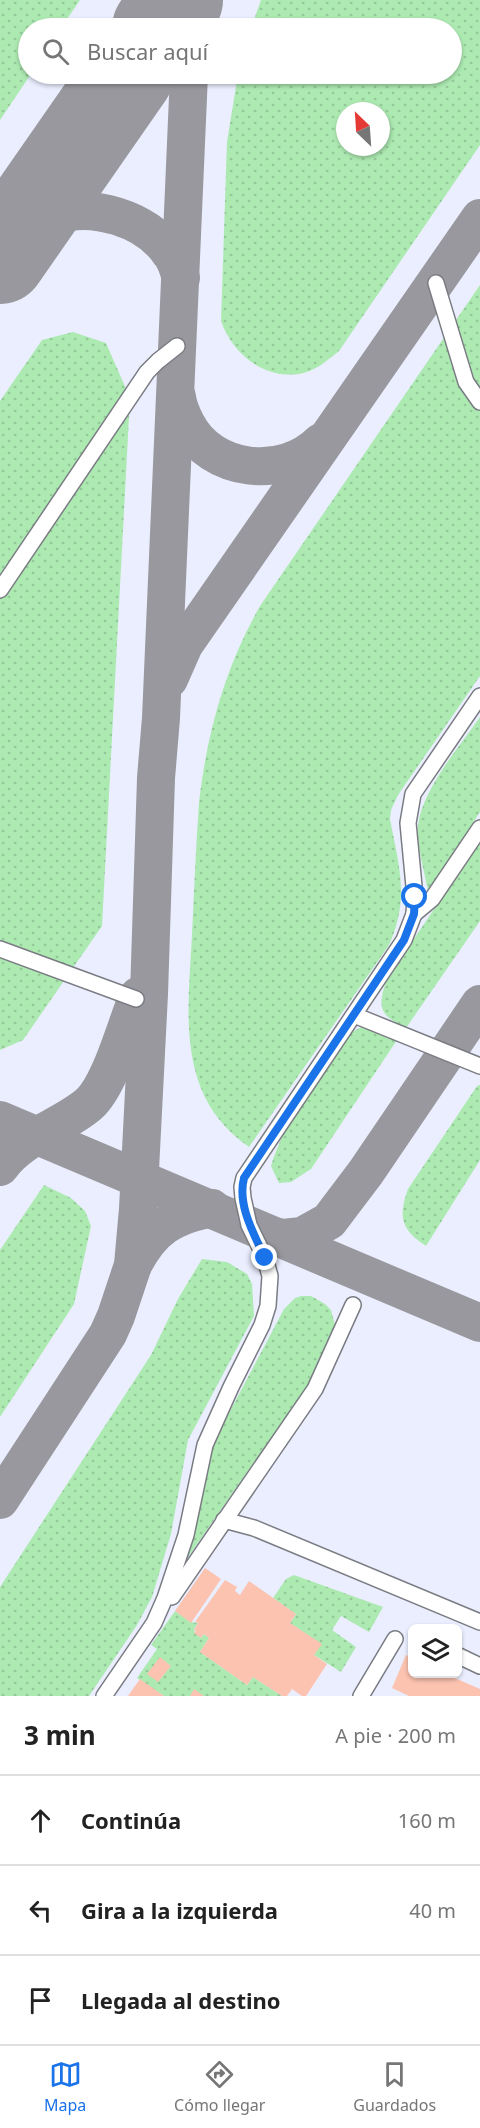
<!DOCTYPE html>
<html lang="es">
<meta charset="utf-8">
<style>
body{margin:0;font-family:"Noto Sans",sans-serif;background:#f2f2f2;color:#222}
.controls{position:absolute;right:18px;bottom:18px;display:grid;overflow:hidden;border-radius:9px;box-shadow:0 2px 4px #0004}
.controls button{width:54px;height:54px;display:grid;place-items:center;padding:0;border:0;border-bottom:2px solid #e0e0e0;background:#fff;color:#222;font:30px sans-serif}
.compass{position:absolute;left:336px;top:102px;width:54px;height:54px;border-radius:50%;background:#fff;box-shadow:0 2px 4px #0004;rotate:335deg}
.stop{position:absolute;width:18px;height:18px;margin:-14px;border:4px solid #1a73e8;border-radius:50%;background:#fff}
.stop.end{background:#1a73e8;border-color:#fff;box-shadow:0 2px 6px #0008}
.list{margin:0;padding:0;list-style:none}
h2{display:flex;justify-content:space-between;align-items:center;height:78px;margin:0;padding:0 24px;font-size:26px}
h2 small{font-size:20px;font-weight:400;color:#767676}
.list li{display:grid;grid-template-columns:39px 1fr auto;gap:18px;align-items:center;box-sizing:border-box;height:90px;padding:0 24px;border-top:2px solid #e0e0e0}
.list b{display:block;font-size:22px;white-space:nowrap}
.list em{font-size:20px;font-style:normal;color:#767676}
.icon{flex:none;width:33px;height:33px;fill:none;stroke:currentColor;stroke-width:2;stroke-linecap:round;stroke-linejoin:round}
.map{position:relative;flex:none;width:480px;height:1696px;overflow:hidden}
.search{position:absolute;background:#fff;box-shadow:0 2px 4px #0004;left:18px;right:18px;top:18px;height:66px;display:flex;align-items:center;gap:15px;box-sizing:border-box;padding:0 21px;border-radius:33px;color:#767676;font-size:22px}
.sheet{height:348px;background:#fff}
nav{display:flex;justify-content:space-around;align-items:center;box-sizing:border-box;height:84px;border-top:2px solid #e0e0e0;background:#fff;font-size:16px;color:#767676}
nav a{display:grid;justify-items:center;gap:3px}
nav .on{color:#1a73e8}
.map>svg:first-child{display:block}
.built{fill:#eaeefe;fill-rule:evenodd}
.grass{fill:url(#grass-dots);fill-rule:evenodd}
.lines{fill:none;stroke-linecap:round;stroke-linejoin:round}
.taxiway{stroke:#98989e;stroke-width:38}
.runway{stroke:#98989e;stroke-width:92}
.building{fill:#fbc3b0}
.minor-casing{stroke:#7a7c83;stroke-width:18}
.minor{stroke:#fff;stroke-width:15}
.route{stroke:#1a73e8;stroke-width:8}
</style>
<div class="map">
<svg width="480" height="1696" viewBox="0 0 480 1696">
<defs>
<pattern id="grass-dots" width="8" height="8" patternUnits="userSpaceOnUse" patternTransform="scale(1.5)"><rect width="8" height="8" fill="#adeab2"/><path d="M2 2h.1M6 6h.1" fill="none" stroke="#94c899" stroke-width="1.8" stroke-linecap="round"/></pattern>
</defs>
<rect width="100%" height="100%" fill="#f7f8fe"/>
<path class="built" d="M0 0H480V1696H0ZM28 28H452V74H28ZM345 111H381V147H345ZM412 1628H458V1674H412Z"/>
<g class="grass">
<polygon points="0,0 80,0 61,28 28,28 28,74 31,74 0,120"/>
<path d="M261 0H480V145L339 351C328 360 314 372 299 374 263 379 232 353 221 321L227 142 238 74H452V28H251ZM345 111H381V147H345Z"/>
<path d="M480 285V676L398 795 391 810 390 819C399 867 410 898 389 945L249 1147C175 1096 188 1013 192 935 194 891 196 846 199 802 207 733 225 667 260 606Z"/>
<polygon points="73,332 106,343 130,398 102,926 23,1040 0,1050 0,401 42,340"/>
<path d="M480 717V812L428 891C424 870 417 847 418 826 421 791 460 746 480 717Z"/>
<path d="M480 841V921L406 1028C379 1015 377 1007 387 979Z"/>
<path d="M365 1025 397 1040 311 1169 291 1182 279 1183 271 1166C286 1116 321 1075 350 1033Z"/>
<path d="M480 1085V1160L426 1246C401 1230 398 1217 408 1189L477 1086Z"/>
<polygon points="44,1185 71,1198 85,1211 91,1226 74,1304 0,1417 0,1250"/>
<polygon points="202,1259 227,1262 247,1274 252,1284 254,1316 188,1440 171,1534 152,1597 137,1625 89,1696 0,1696 0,1587 151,1355 178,1299"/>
<polygon points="301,1296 311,1296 325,1304 331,1310 335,1325 307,1386 186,1560 193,1538 201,1486 207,1460 220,1430 284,1309 295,1298"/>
<polygon points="294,1575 383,1607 369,1632 341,1616 332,1630 356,1647 341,1672 314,1655 321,1644 290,1623 296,1614 273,1598 286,1579"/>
<polygon points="175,1611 191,1622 198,1623 194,1629 195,1633 201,1638 204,1634 209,1638 200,1652 247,1685 253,1677 282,1696 164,1696 137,1678 157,1649 151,1645"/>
</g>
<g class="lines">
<g class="taxiway">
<polyline points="150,28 160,0"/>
<polyline points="191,28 192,0"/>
<path d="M0 259C15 241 31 224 54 216 92 202 147 219 170 253 176 260 178 269 181 278"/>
<path d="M177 397C178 406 182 415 186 423 211 473 283 480 321 442"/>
<polyline points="169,679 184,645 480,218"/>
<polyline points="0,1120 480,1323"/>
<path d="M0 1167C22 1136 61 1128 89 1104 111 1084 126 1024 138 996"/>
<polyline points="269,1235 283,1238 302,1236 329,1221 366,1172 480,1004"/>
<path d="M133 1265C152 1228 172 1216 212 1208"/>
<polyline points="0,1500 108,1334 116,1316 133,1265 138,1209 149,994 156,778 161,718 189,74"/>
</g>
<g class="runway">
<polyline points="158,28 177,0"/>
<polyline points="0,258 128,74"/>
</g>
</g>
<g class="building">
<polygon points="205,1568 221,1579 191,1623 175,1611"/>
<polygon points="225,1580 237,1587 235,1591 240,1595 249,1581 296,1614 290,1623 322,1644 314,1655 327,1664 306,1696 302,1696 292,1689 287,1696 282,1696 253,1677 247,1685 200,1652 209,1638 204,1634 201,1638 194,1633 196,1631 194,1630 198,1623 195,1622"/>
<polygon points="406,1655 412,1658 412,1674 446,1674 480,1689 480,1696 409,1696 392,1688"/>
<polygon points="160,1657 171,1666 158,1682 147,1674"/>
<polygon points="140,1679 164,1696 128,1696"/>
<polygon points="194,1689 204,1696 190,1696"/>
</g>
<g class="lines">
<g class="minor-casing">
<g id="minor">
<polyline points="436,283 466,382 480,402"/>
<polyline points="0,590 147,372 158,361 177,346"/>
<polyline points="414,914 432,899 480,828"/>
<polyline points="0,949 136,999"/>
<polyline points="354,1015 480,1066"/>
<polyline points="224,1520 254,1528 480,1622"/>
<polyline points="172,1597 315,1389 353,1305"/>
<polyline points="459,1656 480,1666"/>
<polyline points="104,1696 154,1623 165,1598 186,1535 205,1445 231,1387 262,1325 268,1306 270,1276 265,1258 249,1225 243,1198 242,1187 244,1178 404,940 414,914 415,897 408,823 413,794 480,696"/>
<polyline points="361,1696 395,1639"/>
</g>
</g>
<use href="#minor" class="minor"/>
</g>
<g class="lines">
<path class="route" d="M265 1258C254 1234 237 1205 244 1178L404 940 414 914 415 897"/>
</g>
</svg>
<div class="controls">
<button><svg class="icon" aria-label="layers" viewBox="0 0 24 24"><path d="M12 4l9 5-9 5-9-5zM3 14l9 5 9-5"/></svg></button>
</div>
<svg class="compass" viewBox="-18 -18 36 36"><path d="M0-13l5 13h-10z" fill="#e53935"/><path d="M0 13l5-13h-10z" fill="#767676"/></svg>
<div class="stop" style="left:415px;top:897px"></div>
<div class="stop end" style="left:265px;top:1258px"></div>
<div class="search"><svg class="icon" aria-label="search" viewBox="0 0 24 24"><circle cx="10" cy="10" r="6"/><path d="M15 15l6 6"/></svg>Buscar aquí</div>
</div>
<section class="sheet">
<h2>3 min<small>A pie · 200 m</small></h2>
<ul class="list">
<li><svg class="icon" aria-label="ahead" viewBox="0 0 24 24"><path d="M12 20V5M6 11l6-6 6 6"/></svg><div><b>Continúa</b></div><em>160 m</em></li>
<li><svg class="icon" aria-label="left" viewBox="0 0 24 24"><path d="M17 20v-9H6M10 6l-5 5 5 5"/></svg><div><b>Gira a la izquierda</b></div><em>40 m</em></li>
<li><svg class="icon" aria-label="arrive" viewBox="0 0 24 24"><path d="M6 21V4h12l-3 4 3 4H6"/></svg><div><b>Llegada al destino</b></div></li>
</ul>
</section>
<nav>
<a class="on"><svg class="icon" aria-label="map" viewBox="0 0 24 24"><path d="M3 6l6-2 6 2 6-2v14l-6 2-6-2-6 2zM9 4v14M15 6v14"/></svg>Mapa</a>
<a><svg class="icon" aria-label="directions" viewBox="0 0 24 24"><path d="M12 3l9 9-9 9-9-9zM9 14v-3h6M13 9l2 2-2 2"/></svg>Cómo llegar</a>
<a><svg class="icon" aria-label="saved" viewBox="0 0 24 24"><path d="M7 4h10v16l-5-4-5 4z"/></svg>Guardados</a>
</nav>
